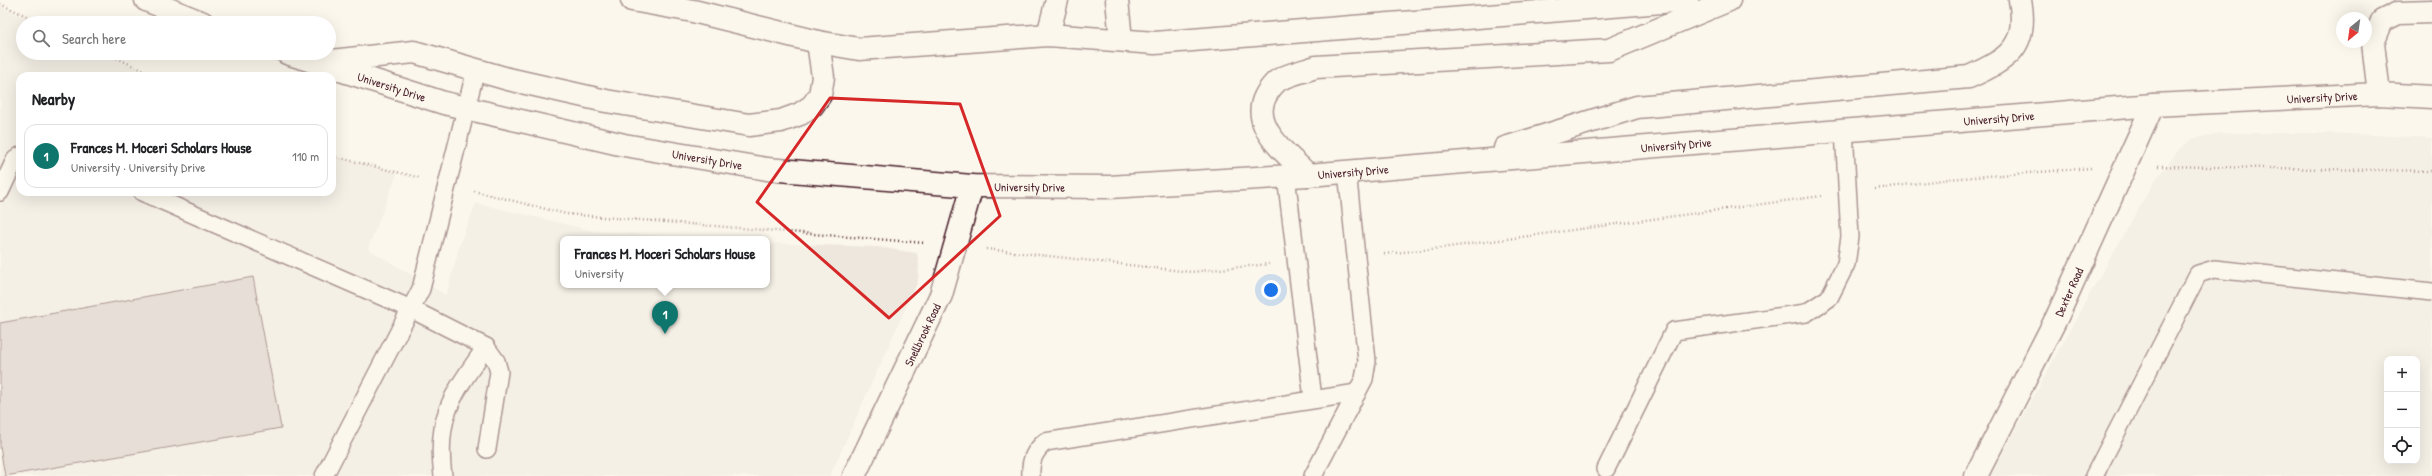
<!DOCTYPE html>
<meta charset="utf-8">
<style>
body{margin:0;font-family:"Patrick Hand",sans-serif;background:#f2f2f2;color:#202124}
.controls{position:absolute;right:12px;bottom:12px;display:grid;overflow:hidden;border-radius:8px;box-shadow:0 4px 16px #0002}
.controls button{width:36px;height:36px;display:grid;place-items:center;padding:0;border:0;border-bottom:1px solid #e0e0e0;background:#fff;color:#202124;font:20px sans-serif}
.compass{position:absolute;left:2336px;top:12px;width:36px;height:36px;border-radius:50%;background:#fff;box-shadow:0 4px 16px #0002;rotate:209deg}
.you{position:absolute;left:1271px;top:290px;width:14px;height:14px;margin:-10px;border:3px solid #fff;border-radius:50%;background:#1a73e8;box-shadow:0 0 0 6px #1a73e833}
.badge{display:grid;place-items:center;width:26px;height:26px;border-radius:50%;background:#0f766e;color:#fff;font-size:13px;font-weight:700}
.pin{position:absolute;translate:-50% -33px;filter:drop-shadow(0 1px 2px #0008)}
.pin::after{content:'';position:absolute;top:21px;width:14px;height:12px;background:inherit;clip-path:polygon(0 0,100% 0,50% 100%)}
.popup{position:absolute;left:560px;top:236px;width:210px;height:52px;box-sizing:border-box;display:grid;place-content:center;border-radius:8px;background:#fff;filter:drop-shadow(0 1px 3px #0005);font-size:13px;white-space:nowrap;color:#757577}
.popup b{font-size:15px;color:#202124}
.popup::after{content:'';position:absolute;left:50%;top:100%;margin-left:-8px;border:8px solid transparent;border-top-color:#fff}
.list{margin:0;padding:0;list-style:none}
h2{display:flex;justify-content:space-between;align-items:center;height:52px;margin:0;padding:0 16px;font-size:17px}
h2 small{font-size:13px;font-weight:400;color:#757577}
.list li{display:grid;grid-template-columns:26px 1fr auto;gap:12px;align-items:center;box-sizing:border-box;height:64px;margin:0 8px 8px;padding:0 8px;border:1px solid #e0e0e0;border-radius:12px}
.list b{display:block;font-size:15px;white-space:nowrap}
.list p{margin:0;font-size:13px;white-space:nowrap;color:#757577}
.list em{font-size:13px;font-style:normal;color:#757577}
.icon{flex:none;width:22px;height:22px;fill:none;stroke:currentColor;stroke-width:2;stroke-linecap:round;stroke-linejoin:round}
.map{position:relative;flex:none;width:2432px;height:476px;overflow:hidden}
.search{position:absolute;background:#fff;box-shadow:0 4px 16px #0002;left:16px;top:16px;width:320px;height:44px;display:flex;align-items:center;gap:10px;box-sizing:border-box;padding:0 14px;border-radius:22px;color:#757577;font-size:15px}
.panel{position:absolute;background:#fff;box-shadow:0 4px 16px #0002;left:16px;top:72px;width:320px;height:124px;border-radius:12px}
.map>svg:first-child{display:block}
.built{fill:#eee7de;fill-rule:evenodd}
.building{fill:#cfc2bc;stroke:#4a1f2b}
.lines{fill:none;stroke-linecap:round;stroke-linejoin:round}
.lane-casing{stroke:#4a1f2b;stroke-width:20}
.street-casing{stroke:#4a1f2b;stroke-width:25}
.secondary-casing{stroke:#4a1f2b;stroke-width:25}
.path{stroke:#4a1f2b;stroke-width:2.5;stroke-dasharray:1 3;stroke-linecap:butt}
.lane{stroke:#fbf7ec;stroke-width:17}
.street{stroke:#fbf7ec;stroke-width:22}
.secondary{stroke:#fbf7ec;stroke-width:22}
.marked{fill:none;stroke:#d62828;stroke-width:3;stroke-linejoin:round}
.labels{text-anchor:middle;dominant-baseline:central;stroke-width:4;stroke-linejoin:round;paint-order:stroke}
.street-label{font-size:12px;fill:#4a1f2b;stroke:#fbf7ec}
</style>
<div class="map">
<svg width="2432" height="476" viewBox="0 0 2432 476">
<rect width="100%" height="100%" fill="#fbf7ec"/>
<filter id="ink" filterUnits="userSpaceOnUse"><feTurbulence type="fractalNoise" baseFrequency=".025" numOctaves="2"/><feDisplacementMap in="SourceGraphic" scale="8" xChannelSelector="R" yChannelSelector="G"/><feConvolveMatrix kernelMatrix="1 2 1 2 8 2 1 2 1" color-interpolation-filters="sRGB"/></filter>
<g filter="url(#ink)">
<g class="built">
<polygon points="0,6 38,23 23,23 23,53 103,53 153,76 20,76 20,192 332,192 332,156 398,172 368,249 446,295 461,240 476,203 595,231 707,239 563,239 563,285 767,285 767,243 877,247 917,253 919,264 918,281 830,476 0,476"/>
<path d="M2219 133H2332L2432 138V476H1990L2090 293 2155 180 2180 148 2192 139ZM2387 359H2417V461H2387Z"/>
</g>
<polygon class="building" points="253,277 281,428 5,476 0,447 0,323"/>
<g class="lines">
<g class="lane-casing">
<g id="lane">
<polyline points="1286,176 1313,399"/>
<polyline points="0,192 15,160 20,156"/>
<polyline points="142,192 411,309 486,347 496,361 499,372 487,449"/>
<polyline points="1606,469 1674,331 1806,313 1829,298 1846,264 1850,237 1844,130"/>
<polyline points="324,476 421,289 476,69"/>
<path d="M443 476C435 416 453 394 486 347"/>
<path d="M1031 476C1030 460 1034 452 1045 442L1357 393"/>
<polyline points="1313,476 1364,379 1367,361 1347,171"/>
<polyline points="2094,476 2198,274 2214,269 2432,292"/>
</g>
</g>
<g class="street-casing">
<g id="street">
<polyline points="1117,0 1121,40"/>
<polyline points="1048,35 1057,0"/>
<path id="s1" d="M854 476 941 295 972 186"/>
<path id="s2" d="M1976 476 2057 317 2153 105"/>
</g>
</g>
<g class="secondary-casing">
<g id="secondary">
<polyline points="146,0 203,23"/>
<polyline points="632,0 693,11 818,42 859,49 1048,35 1155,43 1687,0"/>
<path id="s3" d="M287 53 444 103 624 145 767 169 972 186 1109 187 1308 175 2153 105 2379 94 2432 97"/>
<polyline points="322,62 414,52 508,79 606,101 749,125 781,121 800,114 812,106 820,95 823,77 818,42"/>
<polyline points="2379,94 2373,43 2382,21 2398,13 2432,12"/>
<path d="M1505 148 1637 107 1969 77C2008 59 2029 47 2020 0"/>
<path d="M1308 175C1282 149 1239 119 1276 82 1282 76 1308 70 1316 67L1609 50 1729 0"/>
</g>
</g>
<g class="path">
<polyline points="0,4 42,23"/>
<polyline points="106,53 155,76"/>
<polyline points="332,156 421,178"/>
<polyline points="2158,166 2432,171"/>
<polyline points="1875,189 1949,179 2091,168"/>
<polyline points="474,191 566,214 925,243"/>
<polyline points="986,249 1191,272 1269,264"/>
<polyline points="1384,254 1441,248 1821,196"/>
</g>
<use href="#lane" class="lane"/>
<use href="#street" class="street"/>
<use href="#secondary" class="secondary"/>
</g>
</g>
<path d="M0 0H2432V476H0ZM830 98 960 104 1000 216 889 318 757 202Z" fill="#fbf7ec" fill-opacity=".55" fill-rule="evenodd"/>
<path class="marked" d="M830 98 960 104 1000 216 889 318 757 202Z"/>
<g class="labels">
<g class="street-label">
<text stroke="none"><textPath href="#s3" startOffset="110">University Drive</textPath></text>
<text stroke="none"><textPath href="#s3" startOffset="2054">University Drive</textPath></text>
<text stroke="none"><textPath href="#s3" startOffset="1730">University Drive</textPath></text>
<text stroke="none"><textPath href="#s3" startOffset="1406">University Drive</textPath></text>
<text stroke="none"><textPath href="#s3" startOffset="434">University Drive</textPath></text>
<text stroke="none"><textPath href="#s3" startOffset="1082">University Drive</textPath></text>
<text stroke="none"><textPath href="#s3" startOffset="758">University Drive</textPath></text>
<text stroke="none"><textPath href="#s2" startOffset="206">Dexter Road</textPath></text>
<text stroke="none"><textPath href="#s1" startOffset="157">Snellbrook Road</textPath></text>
</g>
</g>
</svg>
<div class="controls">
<button>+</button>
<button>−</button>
<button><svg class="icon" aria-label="locate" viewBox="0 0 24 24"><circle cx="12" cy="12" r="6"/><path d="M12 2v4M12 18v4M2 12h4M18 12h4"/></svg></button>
</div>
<svg class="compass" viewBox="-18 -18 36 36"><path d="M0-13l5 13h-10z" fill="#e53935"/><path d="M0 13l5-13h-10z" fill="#757577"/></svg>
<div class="you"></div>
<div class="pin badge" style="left:665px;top:334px">1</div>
<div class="popup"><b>Frances M. Moceri Scholars House</b>University</div>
<div class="search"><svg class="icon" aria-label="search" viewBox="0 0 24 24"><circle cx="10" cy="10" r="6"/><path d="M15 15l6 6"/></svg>Search here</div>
<section class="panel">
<h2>Nearby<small></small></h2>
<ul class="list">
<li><span class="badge">1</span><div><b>Frances M. Moceri Scholars House</b><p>University · University Drive</p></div><em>110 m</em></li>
</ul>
</section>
</div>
